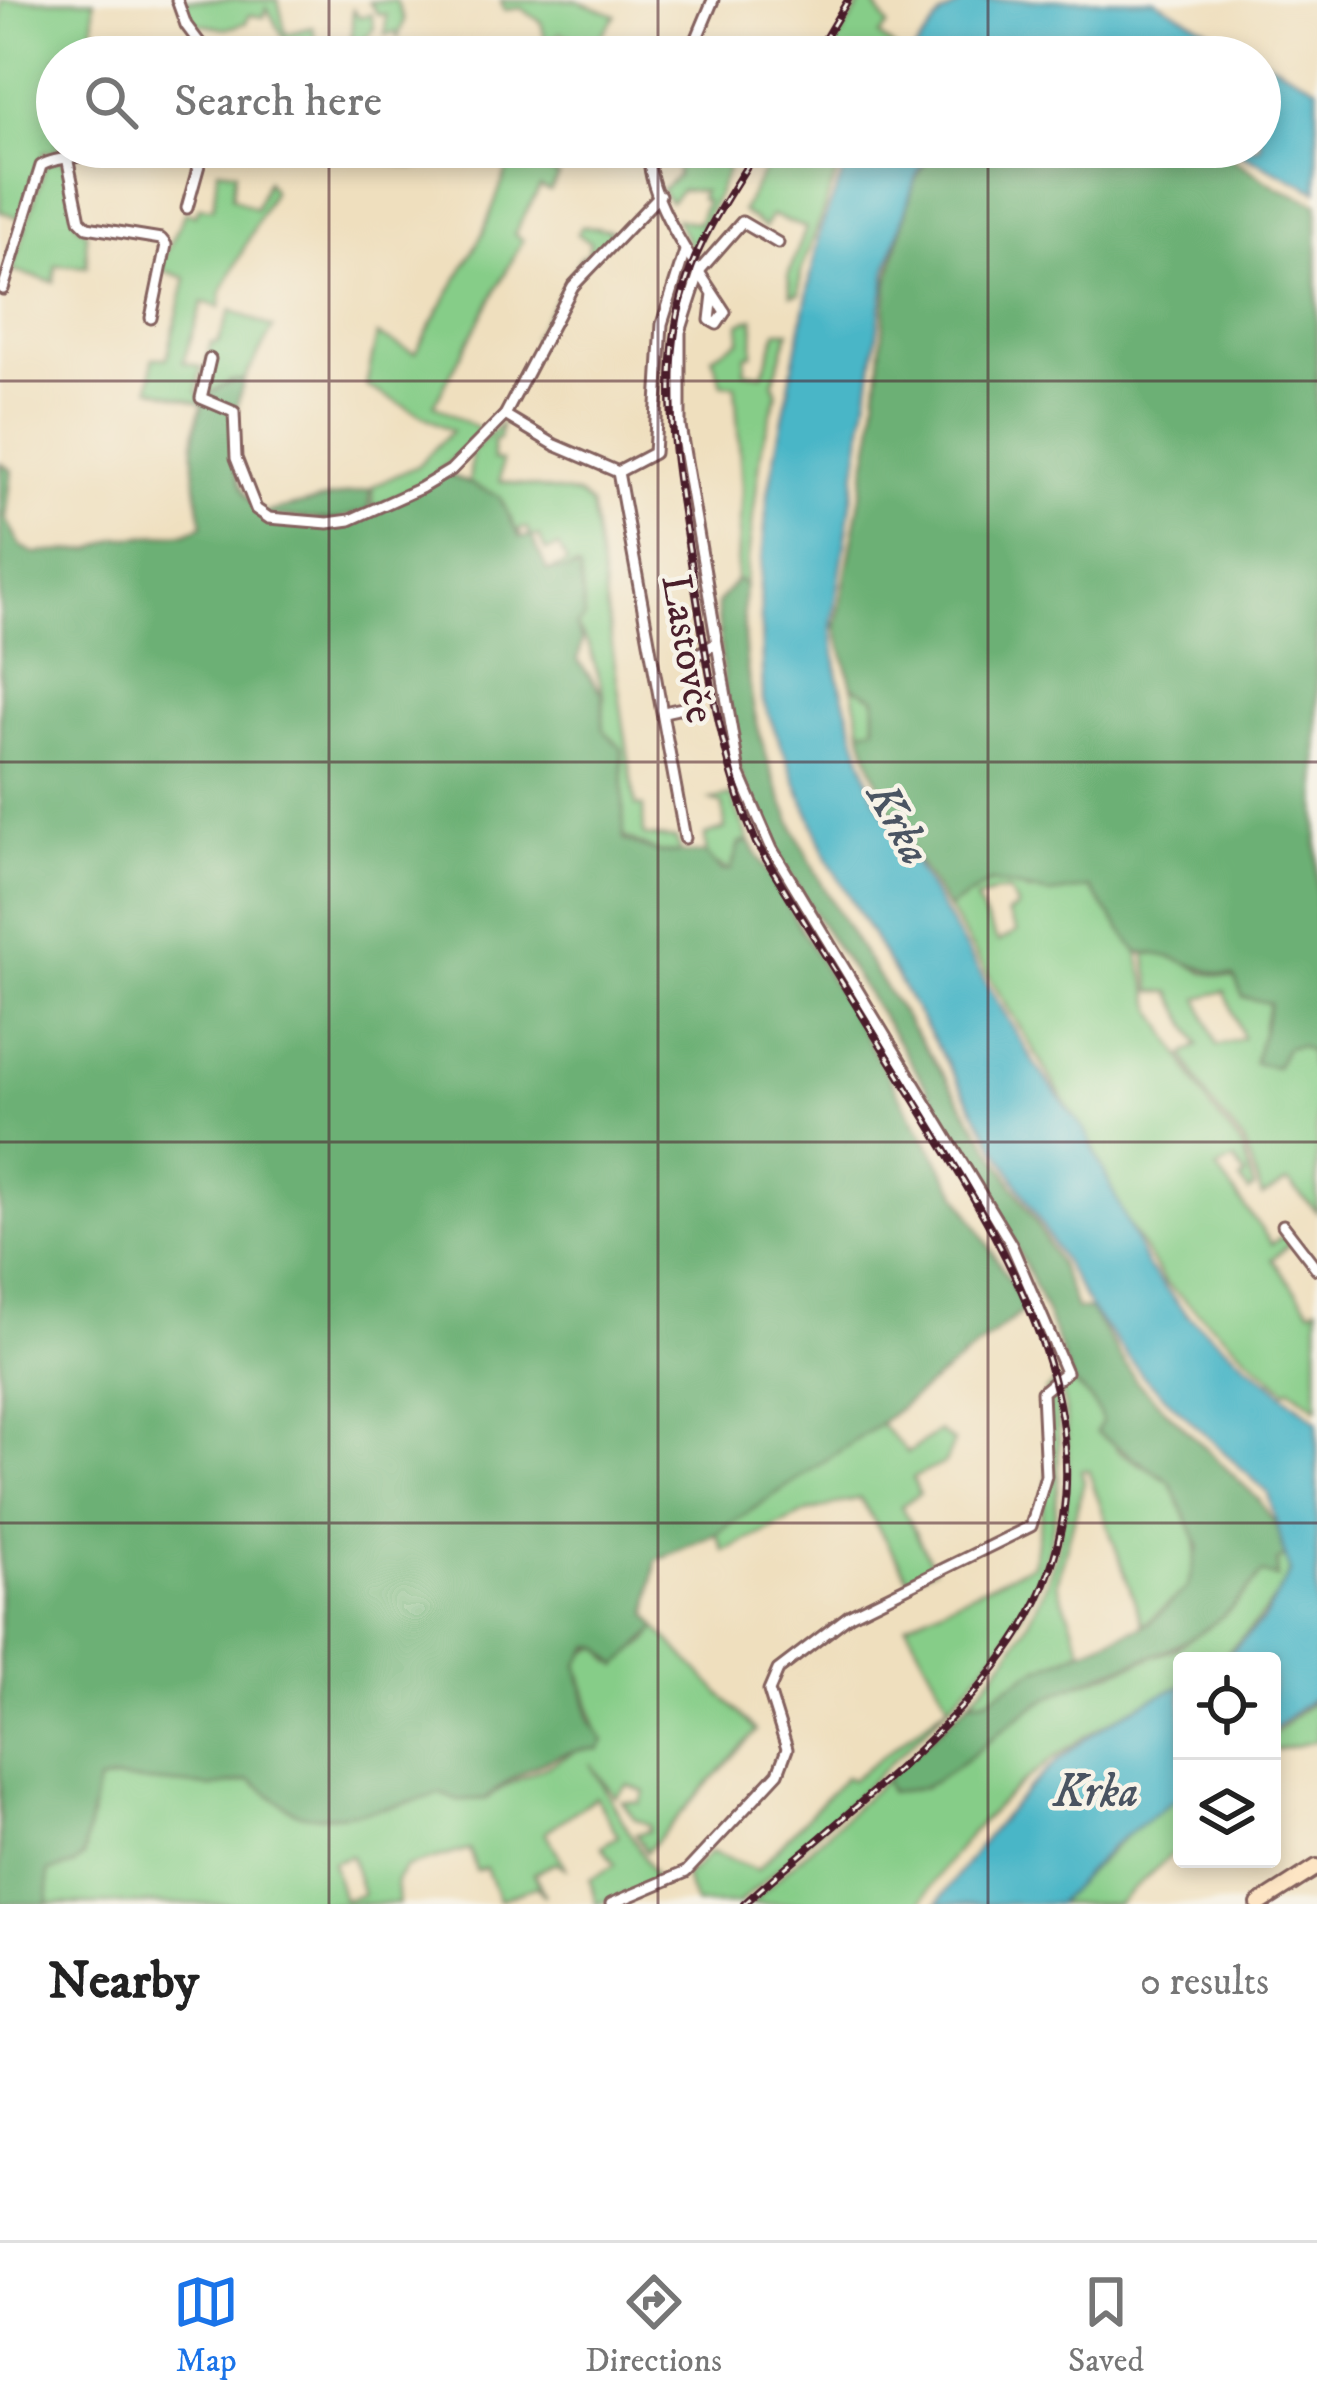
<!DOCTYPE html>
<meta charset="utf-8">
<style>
body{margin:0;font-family:"IM FELL DW Pica",serif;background:#f6f6f6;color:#222}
.controls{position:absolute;right:36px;bottom:36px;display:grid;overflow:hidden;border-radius:12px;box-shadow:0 6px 18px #0003}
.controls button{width:108px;height:108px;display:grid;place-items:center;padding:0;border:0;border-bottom:3px solid #e0e0e0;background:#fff;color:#222;font:60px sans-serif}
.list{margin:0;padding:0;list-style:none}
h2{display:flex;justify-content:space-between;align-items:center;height:156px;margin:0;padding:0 48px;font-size:51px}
h2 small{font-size:39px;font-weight:400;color:#767676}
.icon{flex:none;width:66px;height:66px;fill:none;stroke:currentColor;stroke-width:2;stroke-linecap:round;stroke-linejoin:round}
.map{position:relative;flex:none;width:1317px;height:1904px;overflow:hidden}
.search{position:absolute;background:#fff;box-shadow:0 6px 18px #0003;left:36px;right:36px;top:36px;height:132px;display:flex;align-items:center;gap:30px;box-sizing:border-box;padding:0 42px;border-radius:66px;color:#767676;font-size:45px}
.sheet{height:336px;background:#fff}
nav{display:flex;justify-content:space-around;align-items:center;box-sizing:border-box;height:168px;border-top:3px solid #e0e0e0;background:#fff;font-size:33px;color:#767676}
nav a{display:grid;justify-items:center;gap:6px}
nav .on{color:#1a73e8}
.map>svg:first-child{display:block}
.green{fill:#86cd88;stroke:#68765a;stroke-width:3;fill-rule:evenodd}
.forest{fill:#6cb074;stroke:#5b6850;stroke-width:3}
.water{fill:#4ab6c7;stroke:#4a6a79;stroke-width:3}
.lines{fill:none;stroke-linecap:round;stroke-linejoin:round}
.street-casing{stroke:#84625e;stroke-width:15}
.secondary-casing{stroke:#84625e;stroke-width:20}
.street{stroke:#fff;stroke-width:9}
.secondary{stroke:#fde5c4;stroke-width:14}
.rail-casing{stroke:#4a1f2b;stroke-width:8}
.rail{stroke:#f7f3e8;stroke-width:3;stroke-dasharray:9;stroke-linecap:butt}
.grid{fill:none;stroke:#4a1f2b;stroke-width:3;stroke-opacity:0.55}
.labels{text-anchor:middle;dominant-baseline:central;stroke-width:9;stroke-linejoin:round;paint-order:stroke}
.street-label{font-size:42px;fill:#4a1f2b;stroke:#f7f3e8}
.water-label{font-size:45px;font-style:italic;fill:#4a5462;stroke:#f7f3e8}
</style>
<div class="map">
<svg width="1317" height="1904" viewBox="0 0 1317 1904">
<rect width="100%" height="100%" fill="#f7f3e8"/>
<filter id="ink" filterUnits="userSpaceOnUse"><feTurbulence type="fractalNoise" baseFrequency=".00833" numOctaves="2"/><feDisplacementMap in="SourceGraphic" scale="24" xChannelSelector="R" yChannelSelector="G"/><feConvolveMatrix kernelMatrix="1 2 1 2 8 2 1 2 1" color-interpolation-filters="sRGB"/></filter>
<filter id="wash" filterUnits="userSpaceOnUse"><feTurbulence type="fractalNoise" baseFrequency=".004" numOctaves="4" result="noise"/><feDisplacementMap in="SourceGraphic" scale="48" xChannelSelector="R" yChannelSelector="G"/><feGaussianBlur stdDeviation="2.7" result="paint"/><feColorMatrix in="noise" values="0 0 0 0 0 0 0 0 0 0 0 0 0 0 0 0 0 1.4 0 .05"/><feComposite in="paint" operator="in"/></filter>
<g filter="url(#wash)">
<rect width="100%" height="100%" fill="#efdfbe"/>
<g class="green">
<polygon points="1,0 94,0 93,57 57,57 57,147 86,151 44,152 19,218 0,211"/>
<polygon points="179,0 278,0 286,34 313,27 318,57 294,57 267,8 264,17 250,15 246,23 226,29 188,22"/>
<polygon points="396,0 404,21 398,38 395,32 385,35 386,14 379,15 369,2"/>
<polygon points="501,0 575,0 616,15 586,57 573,38 560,33 547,47 541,22 521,8 504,10"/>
<polygon points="863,0 872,0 888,26 879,36 901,53 828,57"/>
<polygon points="353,9 360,17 371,14 374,28 363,42 367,57 350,57"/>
<polygon points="387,147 427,147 415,167 384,161"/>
<polygon points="678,147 700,147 728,169 693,251 676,219 698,223 706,201 700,198 703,191 681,190 670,202 661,190 677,176"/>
<polygon points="777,147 841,147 844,153 801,272 799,294 791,295 788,276 806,228 771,215 765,228 742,211"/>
<polygon points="513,155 559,176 550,191 540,187 514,234 523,240 434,405 484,432 429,480 373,508 373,486 417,466 452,431 366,386 377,335 415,353 483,233"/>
<polygon points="64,159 77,225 86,231 87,267 56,265 54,282 12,271 46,163"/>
<polygon points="218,169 236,171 232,197 255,209 267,181 273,191 222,291 220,307 203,302 183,362 201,367 197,391 204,404 150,388 153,358 167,358 186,278 159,269 185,212 195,215 199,207 213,208"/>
<polygon points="582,226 610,230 611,235 567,284 532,339 582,256 588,254 590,242 577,234"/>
<polygon points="231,310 273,328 244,380 230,381 207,400 205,371 211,343 218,343"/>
<polygon points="754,318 753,354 746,355 744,371 763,374 777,331 789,331 773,382 777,393 762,445 745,583 736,580 742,489 735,385 722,384 712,356 740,340 740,323"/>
<polygon points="501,424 499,439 493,441 493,460 502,461 500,481 579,495 591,505 636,806 643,807 644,836 676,839 681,853 660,853 622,836 622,750 603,729 604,694 589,646 576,625 576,567 557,574 549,571 567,563 559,547 546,551 539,536 530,537 527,528 520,529 520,538 499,496 469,485 472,452"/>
<polygon points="852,686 875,698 875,728 861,729"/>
<polygon points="731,795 749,841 739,844 731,871 707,860 705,835 725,829 723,804 711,800"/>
<path d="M990 882 1015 884 1028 892 1091 888 1138 953 1154 1010 1210 1107 1242 1147 1254 1188 1249 1192 1240 1180 1245 1176 1234 1160 1217 1169 1272 1244 1286 1234 1293 1242 1272 1259 1311 1310 1317 1306V1408L1291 1388 1286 1390 1165 1283 1122 1214 1081 1128 948 909ZM995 892H1009L1018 907 1007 914 1017 932 998 942 976 900Z"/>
<path d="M1145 952 1171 953 1204 973 1238 978 1243 997 1270 1003 1263 1026 1286 1047 1299 1045 1310 1051 1317 1070V1212L1288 1182 1262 1196 1245 1144 1208 1099 1184 1055 1199 1045 1171 992 1152 991ZM1225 991 1243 1038 1217 1046 1199 998Z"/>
<path d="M1069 1374 1097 1404 1117 1450 1170 1482 1196 1534V1568L1187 1589 1143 1625 1088 1470H1081L1084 1482 1057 1583 1082 1649 987 1699 970 1700C1056 1613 1083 1501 1060 1382Z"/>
<path d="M1055 1382C1071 1563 1035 1625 907 1747 852 1800 796 1853 738 1904H695L685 1877 711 1852 757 1870 845 1777 852 1780 949 1704 906 1624 1033 1564 1049 1472 1046 1391Z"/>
<polygon points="878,1422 908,1453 939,1431 954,1442 945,1463 913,1478 919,1494 901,1506 934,1568 909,1579 860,1498 808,1512 724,1551 716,1534"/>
<path d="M1286 1557 1290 1571C1274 1611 1246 1630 1220 1661H1182V1686C1077 1731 978 1803 920 1904H750L885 1780 890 1792 925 1787 990 1734 1058 1692 1178 1648 1262 1573 1277 1577 1278 1561Z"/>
<path d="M657 1628 756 1731 646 1852 636 1834 649 1831V1825L634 1818 622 1801 640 1803 645 1792 628 1785 615 1797 590 1763 656 1879 657 1884 596 1904 590 1879 615 1865 602 1846 618 1836 596 1797 545 1832 567 1869 556 1862 534 1873 545 1896 536 1886 499 1900 486 1868 476 1871 469 1849 406 1867 396 1880 398 1904H48L47 1872 74 1865 83 1856 98 1783C148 1768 199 1796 250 1780 265 1790 282 1807 298 1813 322 1822 415 1804 439 1793L457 1800 487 1799C515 1774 582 1758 597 1732L578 1664 584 1652 601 1647 612 1663 647 1642ZM351 1856 363 1895 343 1900 332 1862Z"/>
<polygon points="1317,1698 1317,1741 1272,1751 1272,1735"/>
<polygon points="1182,1792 1182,1845 1117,1904 1055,1904 1155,1808"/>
</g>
<g class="forest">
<path d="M935 147H1214L1280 189 1317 203V1070L1311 1068 1309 1051 1299 1045 1286 1048 1276 1067 1254 1063 1270 1003 1243 997 1234 976C1198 973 1174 951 1138 953L1090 888 1050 894 990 882 948 909C911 854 876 794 861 729L875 727V698L852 686 836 628 873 429 888 282 914 182Z"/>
<path d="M244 380C230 423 223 483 263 513L370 489 369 510 335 520 272 516V522L350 523 447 474 499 496 520 538 532 537 547 571 580 569 585 618 576 626 582 641 578 661 603 694V729L622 749 624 840 660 853H705L722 871 731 870 739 844 749 841 1026 1309 874 1428 716 1534 656 1560 648 1614 657 1628 618 1666 601 1647 591 1646 578 1664 590 1720 604 1741 599 1749C562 1747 513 1774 486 1799L457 1800 439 1793C416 1804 320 1823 298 1813 282 1806 265 1790 250 1780L212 1787 114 1779 98 1783 83 1856 74 1865 48 1872V1904H0V463L12 470 6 519 21 546 34 553 91 550 118 538 186 533 203 525C194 481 175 384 244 380Z"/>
<path d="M736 580 745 583C726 809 898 990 1005 1172 1032 1217 1061 1259 1076 1309L1090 1310 1136 1381 1259 1500 1278 1528 1286 1557 1278 1561 1277 1578 1262 1573C1198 1659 1140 1652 1056 1694 1008 1717 968 1766 926 1786 916 1791 901 1790 890 1792L885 1780 970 1701 987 1699 1033 1671 1149 1623 1187 1588 1199 1546 1170 1482 1096 1432 1102 1422C1095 1395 1076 1393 1068 1371 1023 1238 945 1114 868 995 823 925 769 854 741 774 723 721 722 659 717 604Z"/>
</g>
<g class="water">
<polygon points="967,0 1154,0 1260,57 910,57 941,16"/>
<polygon points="1260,57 1317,87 1317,191 1228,147 1260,147"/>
<polygon points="854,147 931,147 915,179 887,270 832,628 838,677 872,792 1036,1066 1086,1132 1147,1266 1187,1315 1317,1421 1317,1695 1272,1730 1272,1661 1221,1661 1264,1619 1290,1573 1268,1493 1143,1376 1092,1311 828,860 763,701 760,584 768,494 820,230"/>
<path d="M1182 1686V1794L1113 1845 1057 1904H937C1007 1805 1066 1732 1182 1686Z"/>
</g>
</g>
<g filter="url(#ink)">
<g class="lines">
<g class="street-casing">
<g id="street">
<polyline points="177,0 186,25 210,57"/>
<polyline points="138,57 210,57"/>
<polyline points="689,57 713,0"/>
<path d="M651 147C638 188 703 277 725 312L717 324 710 320 713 294"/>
<polyline points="67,157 80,220 87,227 161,239 166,245 151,318"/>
<polyline points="187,208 204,147"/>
<polyline points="700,270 742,222 778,243"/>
<path d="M3 289 41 166C56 153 140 154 170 147"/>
<polyline points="210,359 201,398 234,412 236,458 256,509 269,518 328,523 350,520 421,488 451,470 505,415 573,286 660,195"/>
<polyline points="505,415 555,445 618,472 654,453 662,324 685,251"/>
<polyline points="618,472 685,838"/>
<polyline points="664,712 696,705 693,657 715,644"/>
<polyline points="1283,1225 1317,1269"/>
<polyline points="611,1904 686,1872 778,1773 787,1749 769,1691 778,1670 850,1615 1031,1526 1046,1476 1042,1392 1066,1372 1011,1244 772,849 739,773 680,426 680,332 700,270"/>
</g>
</g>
<g class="secondary-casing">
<polyline id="secondary" points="1259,1904 1317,1867"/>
</g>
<use href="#street" class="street"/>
<use href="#secondary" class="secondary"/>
<g class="rail-casing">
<g id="rail">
<polyline points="814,57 848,0"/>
<path d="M744 1904C832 1824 961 1729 1022 1629 1135 1442 1007 1251 909 1091 858 1008 807 926 756 843 720 757 708 667 693 575 679 482 657 387 683 293 697 240 730 194 759 147"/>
</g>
</g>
<use href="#rail" class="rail"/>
</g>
</g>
<path class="grid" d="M329 0V57M658 0V57M988 0V57M329 147V1904M658 147V1904M988 147V1904M0 381H1317M0 762H1317M0 1142H1317M0 1523H1317"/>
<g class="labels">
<g class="street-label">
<text transform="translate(687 649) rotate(80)">Lastovče</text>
</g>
<g class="water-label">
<text transform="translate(898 824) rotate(62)">Krka</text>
<text x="1096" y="1793">Krka</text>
</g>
</g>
</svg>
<div class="controls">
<button><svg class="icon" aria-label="locate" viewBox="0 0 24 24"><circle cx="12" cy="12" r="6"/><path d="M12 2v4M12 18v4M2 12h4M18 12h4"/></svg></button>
<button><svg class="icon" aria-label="layers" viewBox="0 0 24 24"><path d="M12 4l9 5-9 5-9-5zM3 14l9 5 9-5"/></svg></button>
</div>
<div class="search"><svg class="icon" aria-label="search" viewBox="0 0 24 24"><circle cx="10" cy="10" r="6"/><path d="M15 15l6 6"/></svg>Search here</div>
</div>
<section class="sheet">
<h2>Nearby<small>0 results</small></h2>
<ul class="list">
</ul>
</section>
<nav>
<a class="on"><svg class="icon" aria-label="map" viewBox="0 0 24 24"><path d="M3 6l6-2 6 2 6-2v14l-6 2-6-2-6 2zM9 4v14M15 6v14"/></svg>Map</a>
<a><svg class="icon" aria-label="directions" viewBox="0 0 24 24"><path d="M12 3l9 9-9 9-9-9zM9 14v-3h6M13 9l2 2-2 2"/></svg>Directions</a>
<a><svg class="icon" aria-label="saved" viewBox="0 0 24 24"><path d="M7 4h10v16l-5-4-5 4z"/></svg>Saved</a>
</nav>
